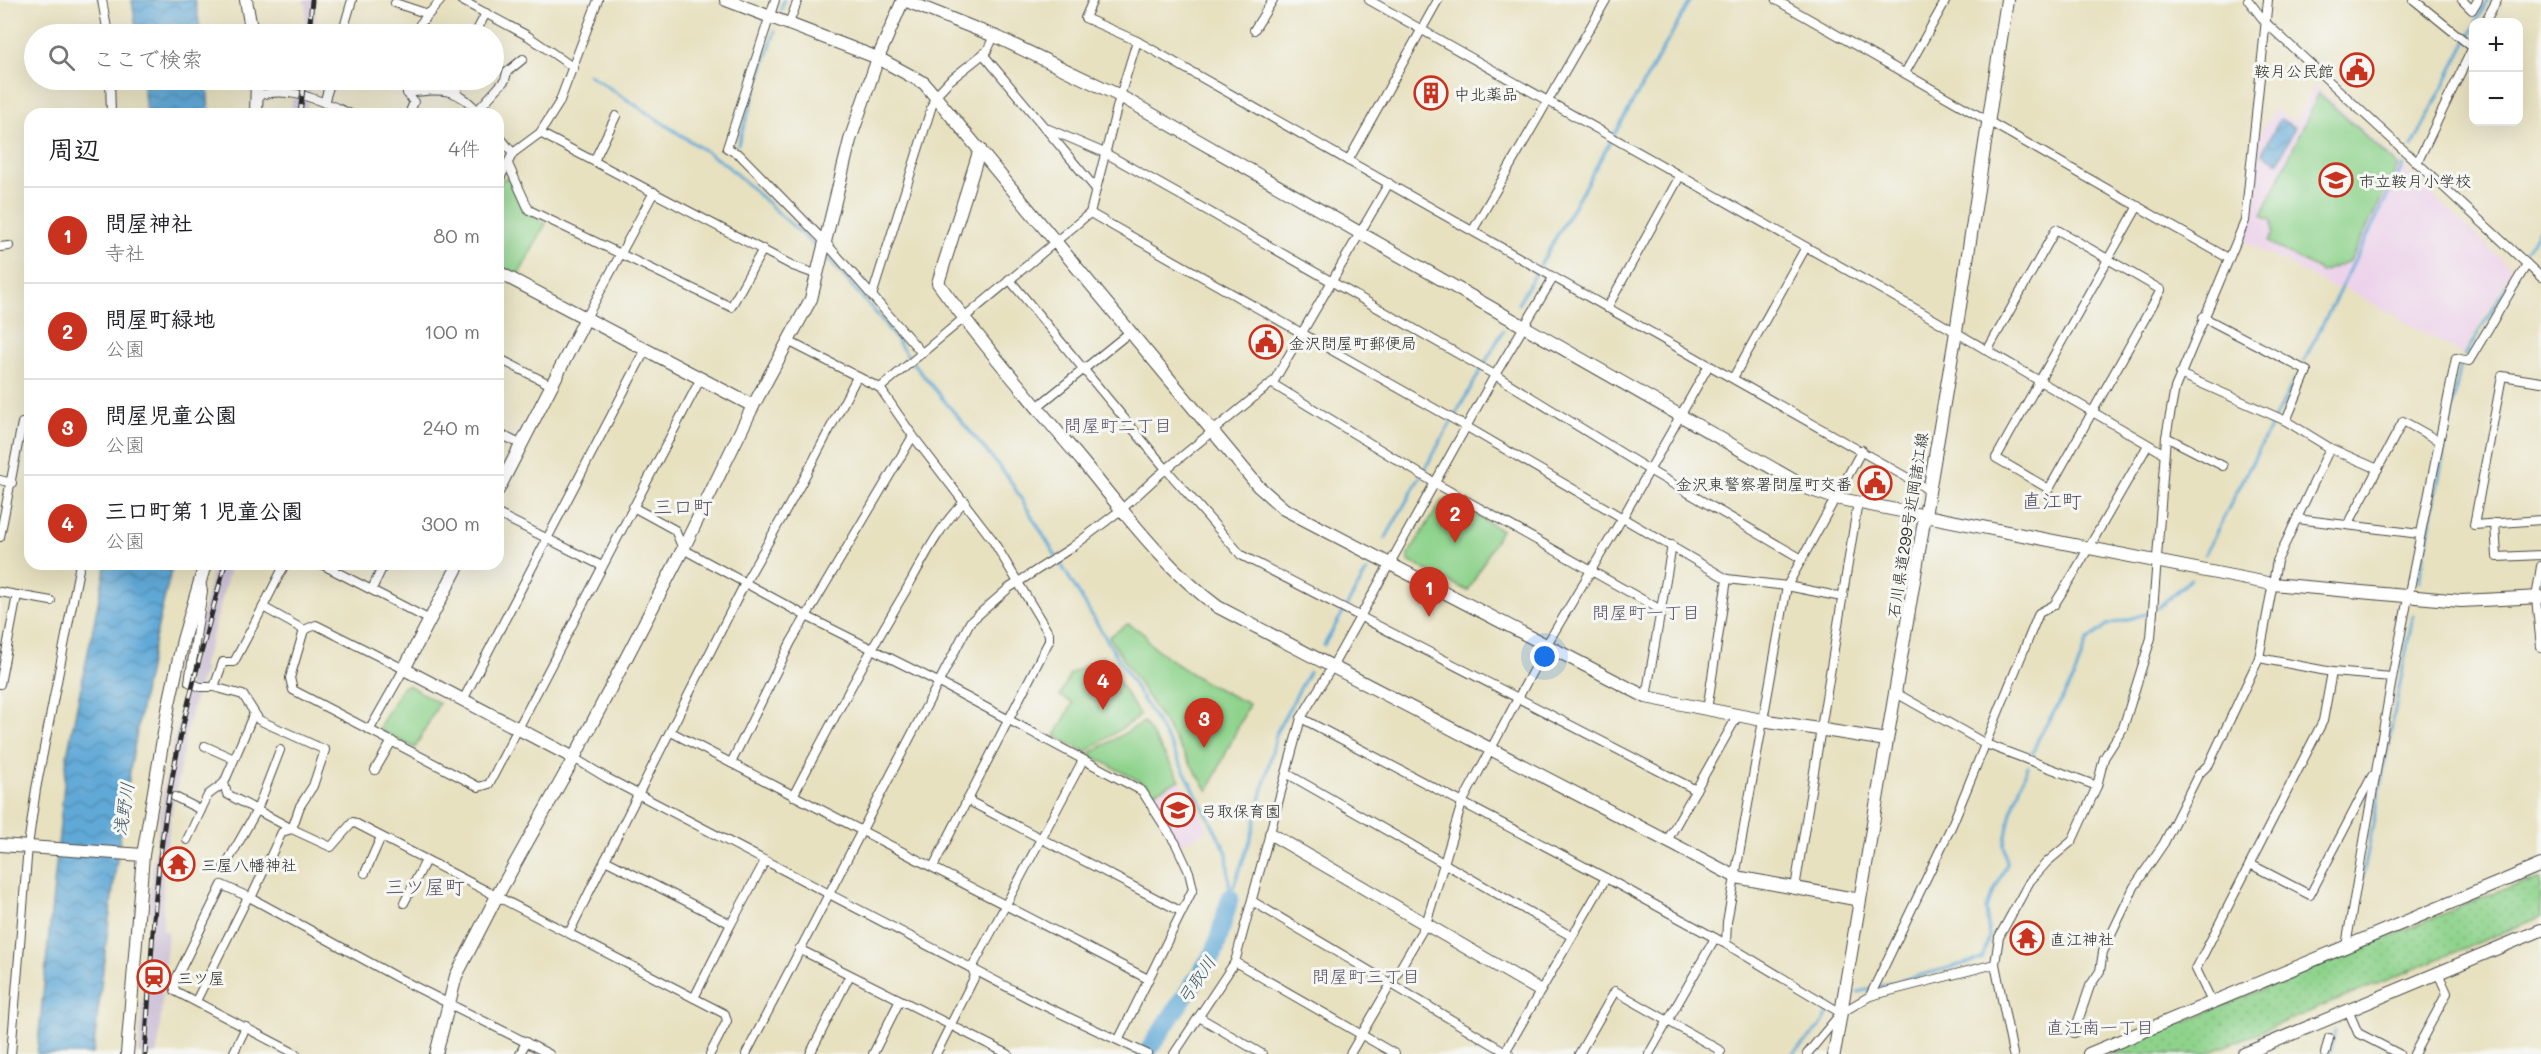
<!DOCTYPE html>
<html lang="ja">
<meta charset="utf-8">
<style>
body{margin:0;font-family:Mali,"Klee One",sans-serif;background:#f2f2f2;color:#202124}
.controls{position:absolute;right:18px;top:18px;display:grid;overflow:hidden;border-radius:12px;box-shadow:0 6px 24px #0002}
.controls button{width:54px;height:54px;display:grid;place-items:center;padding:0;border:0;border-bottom:2px solid #e0e0e0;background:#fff;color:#202124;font:30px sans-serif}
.you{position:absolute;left:1545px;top:657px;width:21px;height:21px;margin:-15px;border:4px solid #fff;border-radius:50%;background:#1a73e8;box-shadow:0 0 0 9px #1a73e833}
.badge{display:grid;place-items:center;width:39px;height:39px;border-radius:50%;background:#c8321e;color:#fff;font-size:20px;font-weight:700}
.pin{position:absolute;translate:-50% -50px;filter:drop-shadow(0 2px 3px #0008)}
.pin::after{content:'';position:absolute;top:32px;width:21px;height:18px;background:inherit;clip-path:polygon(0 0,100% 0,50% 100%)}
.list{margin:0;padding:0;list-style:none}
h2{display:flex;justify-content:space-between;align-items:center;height:78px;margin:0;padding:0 24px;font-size:26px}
h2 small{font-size:20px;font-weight:400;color:#757577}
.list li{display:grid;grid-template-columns:39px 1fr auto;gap:18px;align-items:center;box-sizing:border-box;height:96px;padding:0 24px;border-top:2px solid #e0e0e0}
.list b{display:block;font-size:22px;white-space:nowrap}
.list p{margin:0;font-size:20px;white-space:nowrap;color:#757577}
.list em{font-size:20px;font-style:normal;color:#757577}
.icon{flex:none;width:33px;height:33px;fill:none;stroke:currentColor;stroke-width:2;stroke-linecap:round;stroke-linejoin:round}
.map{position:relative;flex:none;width:2541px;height:1054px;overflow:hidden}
.search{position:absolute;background:#fff;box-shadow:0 6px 24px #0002;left:24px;top:24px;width:480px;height:66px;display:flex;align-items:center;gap:15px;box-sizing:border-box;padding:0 21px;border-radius:33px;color:#757577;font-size:22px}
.panel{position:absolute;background:#fff;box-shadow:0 6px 24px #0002;left:24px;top:108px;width:480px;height:462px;border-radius:18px}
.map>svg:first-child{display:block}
.built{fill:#ecd1ea}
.railway{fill:#cbbfd5}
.grass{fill:url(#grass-dots);stroke:#5c7f5c;stroke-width:1.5}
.green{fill:#8ed38c;stroke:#5c7f5c;stroke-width:1.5}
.water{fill:url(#water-waves);stroke:#466a81;stroke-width:1.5}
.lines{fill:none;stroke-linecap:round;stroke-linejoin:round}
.stream{stroke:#60a9d7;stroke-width:3}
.river{stroke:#60a9d7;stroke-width:18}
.street-casing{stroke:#474641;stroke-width:10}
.secondary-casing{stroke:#474641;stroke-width:14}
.street{stroke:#fff;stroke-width:8}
.secondary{stroke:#fff;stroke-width:12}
.rail-casing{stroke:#2b2b2b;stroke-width:5}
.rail{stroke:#f6f6f2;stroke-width:3;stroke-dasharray:9;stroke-linecap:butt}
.labels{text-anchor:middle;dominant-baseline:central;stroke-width:6;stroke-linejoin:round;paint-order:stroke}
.poi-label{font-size:16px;fill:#2b2b2b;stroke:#f6f6f2;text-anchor:start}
.street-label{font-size:16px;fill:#2b2b2b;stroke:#f6f6f2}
.neighbourhood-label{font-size:18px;fill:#5b5569;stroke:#f6f6f2}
.water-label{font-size:18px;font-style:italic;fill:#3e5767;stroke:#f6f6f2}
.quarter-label{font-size:20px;fill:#5b5569;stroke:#f6f6f2}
</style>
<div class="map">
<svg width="2541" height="1054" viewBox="0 0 2541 1054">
<defs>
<pattern id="grass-dots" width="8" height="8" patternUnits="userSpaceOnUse" patternTransform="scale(1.5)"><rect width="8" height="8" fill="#8ed38c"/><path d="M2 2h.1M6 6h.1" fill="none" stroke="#7bb579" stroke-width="1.8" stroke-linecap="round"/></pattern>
<pattern id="water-waves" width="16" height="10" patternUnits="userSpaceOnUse" patternTransform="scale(1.5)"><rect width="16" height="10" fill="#60a9d7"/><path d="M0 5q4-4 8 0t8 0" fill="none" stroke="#4f8aaf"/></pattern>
</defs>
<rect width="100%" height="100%" fill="#f6f6f2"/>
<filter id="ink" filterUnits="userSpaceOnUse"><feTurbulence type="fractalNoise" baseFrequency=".0167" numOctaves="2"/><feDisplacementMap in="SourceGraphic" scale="12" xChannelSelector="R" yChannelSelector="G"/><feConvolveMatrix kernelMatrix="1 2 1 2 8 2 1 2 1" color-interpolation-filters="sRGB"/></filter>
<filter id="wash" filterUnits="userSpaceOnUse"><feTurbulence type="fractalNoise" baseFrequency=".008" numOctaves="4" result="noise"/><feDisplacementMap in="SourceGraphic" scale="24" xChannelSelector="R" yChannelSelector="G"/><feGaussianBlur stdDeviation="1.35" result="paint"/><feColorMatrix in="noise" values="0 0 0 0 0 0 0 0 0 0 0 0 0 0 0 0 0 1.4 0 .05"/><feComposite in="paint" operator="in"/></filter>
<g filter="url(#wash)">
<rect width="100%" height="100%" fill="#e7e1c0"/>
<g class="built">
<polygon points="2315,85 2512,269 2462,354 2340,285 2336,289 2243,241 2252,223 2258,136 2274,110 2296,122"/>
<polygon points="1180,781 1206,824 1207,831 1179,844 1151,796"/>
</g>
<g class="railway">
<polygon points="304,0 316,0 314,34 304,34 307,4 303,3"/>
<polygon points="299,80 312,80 306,114 290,114 293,98 297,97"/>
<polygon points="214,564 231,564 209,648 202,667 206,669 199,683 200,690 196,694 186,733 169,831 163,874 163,930 168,931 159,1039 156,1054 139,1054 147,938 151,924 150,900 153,865 166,776"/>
</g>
<polygon class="grass" points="2541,879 2541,917 2206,1054 2107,1054 2498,891"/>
<g class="green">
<polygon points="2319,93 2398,166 2350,261 2322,272 2268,242 2273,233 2272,220 2262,215"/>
<polygon points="503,178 511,179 524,212 546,223 517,278 498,268 498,188"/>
<polygon points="1449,499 1501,530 1468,591 1408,561 1408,555 1441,502"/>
<polygon points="1128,624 1145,634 1149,643 1178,665 1206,683 1249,704 1208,791 1109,637"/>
<polygon points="1103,656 1140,716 1086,752 1055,736 1073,703 1060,696 1070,674"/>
<polygon points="408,685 439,703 415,748 381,731 380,726 402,687"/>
<polygon points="1144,722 1180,780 1152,793 1147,785 1090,755 1092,752"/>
</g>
<g class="water">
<polygon points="132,0 195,0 201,34 137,34"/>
<polygon points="143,80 207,80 209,114 146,114"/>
<polygon points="2280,119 2295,127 2278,162 2262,153"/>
<path d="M106 564H173C131 724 112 890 93 1054H37L67 755Z"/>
</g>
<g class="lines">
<g class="stream">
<polyline points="781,10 784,0"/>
<polyline points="2476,22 2487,0"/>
<polyline points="588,74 725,164 819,250"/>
<polyline points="738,144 775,31"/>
<polyline points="2412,147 2474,27"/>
<polyline points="2526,251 2541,226"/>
<polyline points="826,256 882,320 912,362 1008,477 1170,744 1227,853 1230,898"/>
<polyline points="1518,304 1691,0"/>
<polyline points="2465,355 2518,266"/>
<polyline points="2304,361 2403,165"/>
<polyline points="1385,539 1503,331"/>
<polyline points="2205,554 2296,377"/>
<polyline points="2419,582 2461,363"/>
<polyline points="2158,608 2191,579"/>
<polyline points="1324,645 1367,571"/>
<polyline points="2031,757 2039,737 2073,680 2087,641 2107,625 2149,613"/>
<polyline points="1230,896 1251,838 1277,731 1309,672"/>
<polyline points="2355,918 2413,616"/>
<polyline points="1858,992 1982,959 1989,937 1986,909 2007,864 2004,846 2011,812 2028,766"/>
<polyline points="1793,1054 1820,1027 1829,1012"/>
<polyline points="2330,1054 2335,1031"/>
</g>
<polyline class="river" points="1146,1054 1215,951 1230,898"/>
</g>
</g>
<g filter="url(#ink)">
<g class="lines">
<g class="street-casing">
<g id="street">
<polyline points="102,0 108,34"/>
<polyline points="461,0 528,36 574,68"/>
<polyline points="775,0 727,148 740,155 826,243 921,352"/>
<polyline points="1093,0 1085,18 1137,41 1929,490"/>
<polyline points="1369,0 1923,313 2163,453"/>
<polyline points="1776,0 2228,258"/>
<polyline points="2248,0 2266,23 2541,277"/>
<polyline points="2414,0 2472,47"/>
<polyline points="2462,0 2472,10 2478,0"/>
<polyline points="395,3 428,14"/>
<polyline points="2485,22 2497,0"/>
<polyline points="789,23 798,0"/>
<polyline points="1254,30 1273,0"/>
<polyline points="342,34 352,0"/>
<polyline points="418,34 420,24 441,0"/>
<polyline points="475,34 486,13"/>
<polyline points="983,54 1096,189"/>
<polyline points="1905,73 1946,0"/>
<polyline points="110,80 111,114"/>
<path d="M407 93C441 89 457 86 480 114"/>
<polyline points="456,93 460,80"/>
<path d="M257 96C290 85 321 101 351 114"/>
<polyline points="324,103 331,80"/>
<polyline points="477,111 505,80 507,72 523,59"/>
<polyline points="409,114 414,102 407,93 409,80"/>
<polyline points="1044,127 1107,154 1187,199 1495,375 1649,470 1802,559"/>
<polyline points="540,133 793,266 818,275"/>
<polyline points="498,135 513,153"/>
<polyline points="594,161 616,116"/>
<polyline points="1348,161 1438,0"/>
<polyline points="2417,163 2474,45"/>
<polyline points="508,164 529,210 731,307 763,249"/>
<polyline points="498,182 513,153 540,133 559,103 598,0"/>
<polyline points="1090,213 1467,427 1727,579 1787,586 1842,597"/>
<polyline points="1473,230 1606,0"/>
<polyline points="0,247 9,246"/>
<polyline points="1009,279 1166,469 1241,555 1696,790"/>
<polyline points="872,296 935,96 949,81 987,51 994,36"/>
<polyline points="1607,308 1680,176"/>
<polyline points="2203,317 2307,371 2286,421"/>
<polyline points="586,318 654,192"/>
<polyline points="788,341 880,388 913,436 992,539 1049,634 1049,641 933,867"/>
<path d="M1987 351 2056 229 2161 290 2049 489 1996 458C2043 373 2091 290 2138 206"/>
<polyline points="498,358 553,386"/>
<polyline points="1733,378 1806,247"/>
<polyline points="2541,382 2502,376 2474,525 2541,520"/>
<polyline points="1271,383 1435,483 1661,610"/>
<polyline points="880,388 1090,213 1120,96 1137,41"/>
<polyline points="1037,407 1130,332"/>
<polyline points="498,433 522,445"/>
<polyline points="2166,437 2223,466"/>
<polyline points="2330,448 2378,469"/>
<polyline points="0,480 12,483"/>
<polyline points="633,507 675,530 683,549 806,616 938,682 1142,791 1176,844 1189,872 1193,889 1119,1039"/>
<polyline points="498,514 602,566"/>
<polyline points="2297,519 2420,534"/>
<polyline points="2495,523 2497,557 2541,555"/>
<polyline points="2348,525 2403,421 2439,441"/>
<polyline points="0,537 22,423"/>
<polyline points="285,564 263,607 304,630"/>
<polyline points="321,564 430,620"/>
<polyline points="2541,566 2536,598 2541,647"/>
<polyline points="201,582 203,591 189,682 200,687 214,687"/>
<polyline points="372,589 384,564"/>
<polyline points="0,592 51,601"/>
<polyline points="263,607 234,662 223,662 214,687 243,695 259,720 325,750 313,786 300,806 292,829"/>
<polyline points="2259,658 2332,672 2392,677"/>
<polyline points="0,684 17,595"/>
<polyline points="1896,693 1986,744 2097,786"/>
<polyline points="1646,697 1672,545"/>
<polyline points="463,700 646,349"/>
<polyline points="1707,710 1727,579"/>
<polyline points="254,713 224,783 227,794 292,829 331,847 353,822 725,1014 727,1021 710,1054"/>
<polyline points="1301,718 1606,878 1726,944 1841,1013"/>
<polyline points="370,729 404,669 316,625 304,630 290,678 293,690 479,787 489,784 701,378"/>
<polyline points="671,732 1148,979"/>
<polyline points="205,746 234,759"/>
<polyline points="574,758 607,778 1032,1000 1147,1054"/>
<polyline points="731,763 791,642 913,436"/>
<polyline points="375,770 392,741"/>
<polyline points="1286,773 1571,936"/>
<path d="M793 796C829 727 865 659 905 592 923 560 939 526 965 501"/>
<polyline points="175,797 201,810"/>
<polyline points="967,800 1182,912"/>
<polyline points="187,840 208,795 224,783"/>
<polyline points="1667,841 1738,715"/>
<polyline points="765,861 731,924 605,860 745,583 801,484 857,377"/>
<polyline points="2250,864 2310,895 2372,776"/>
<polyline points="224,868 257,810 280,750"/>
<polyline points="365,873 381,837"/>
<polyline points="1795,888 1858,502"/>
<polyline points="251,898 282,832 292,829"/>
<polyline points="1252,901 1509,1054"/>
<polyline points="404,903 426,860"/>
<polyline points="569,933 605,860"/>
<polyline points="1726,944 1727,922 1787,586 1862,450"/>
<polyline points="2346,946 2393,673 2456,358 2469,361 2527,264"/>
<polyline points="799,949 1008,1054"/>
<polyline points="1235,962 1395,1054"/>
<polyline points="1870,996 1952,825 2039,613 2054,605 2073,575 2148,445"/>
<polyline points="694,998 731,924"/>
<polyline points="196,1001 248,897"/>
<polyline points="2212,1002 2196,969 2323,721 2332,672"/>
<polyline points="2348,1010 2358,1033 2399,1054"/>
<polyline points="1199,1017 1262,1054"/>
<polyline points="2074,1033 2090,986 2100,971 2103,952 2134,887 2164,843 2198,775 2209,764 2259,658 2277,561 2330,448 2286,421 2180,374"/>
<polyline points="11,1054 28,846 36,789 80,564"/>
<polyline points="233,1054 246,1027"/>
<polyline points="296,1054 175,991 174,983 222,885 251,898 398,978 549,1054"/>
<polyline points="520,1054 526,1042"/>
<polyline points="746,1054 970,622 1009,588 1071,548 1122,509 1159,475 1274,381 1389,183"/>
<polyline points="810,1054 850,975"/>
<polyline points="873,1054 900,1000"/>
<polyline points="936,1054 975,976 972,968 1083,760"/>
<polyline points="1174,1054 1235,962 1301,718 1332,667 1495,375 1553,278"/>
<polyline points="1350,1054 1426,924 1462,803 1547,644 1623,517 1709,365"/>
<polyline points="1504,1054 1606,878"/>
<polyline points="1579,1054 1615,991 1721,1051 1719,1054"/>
<polyline points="1649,1054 1715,938"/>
<polyline points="1807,1054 1841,1013 1870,996 1995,964"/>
<polyline points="2013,1054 1995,964 1999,937 2030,881 2047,862 2072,841 2097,786 2104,758 2123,728 2151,638 2166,437 2175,388 2245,221 2268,0"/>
<polyline points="2325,1054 2329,1038"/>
<polyline points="2414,1054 2447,993 2438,973"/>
</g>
</g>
<g class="secondary-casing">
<g id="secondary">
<polyline points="246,0 252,34"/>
<polyline points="726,0 878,58 924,83 1258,486 1284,509 1646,697 1762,720 1886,740"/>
<polyline points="904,0 999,38 1120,96 1809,489 1835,498 2272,584 2461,601 2541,597"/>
<polyline points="256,114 257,80"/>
<path d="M980 149 938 283C983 345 1033 402 1082 461 1123 511 1165 568 1218 607L1736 877 1860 900"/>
<polyline points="498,272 753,406"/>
<polyline points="498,490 586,318"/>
<polyline points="459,564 404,669 574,758"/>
<polyline points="1271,834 1539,990"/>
<polyline points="0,845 143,855"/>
<polyline points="127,1054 143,855 169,704 183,640 205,564"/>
<polyline points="436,1054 456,976 497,896 574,758 683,549 753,406 811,299 850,140 878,58 903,0"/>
<polyline points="1834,1054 1956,332 2007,0"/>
<polyline points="2089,1054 2541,865"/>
<polyline points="2244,1054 2541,930"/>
</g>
</g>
<use href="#street" class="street"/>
<use href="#secondary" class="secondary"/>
<g class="rail-casing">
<g id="rail">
<polyline points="309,34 312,0"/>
<polyline points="300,114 304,80"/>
<path d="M145 1054C151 966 154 877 170 790 183 714 205 639 225 564"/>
</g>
</g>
<use href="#rail" class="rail"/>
</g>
</g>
<defs>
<g id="civic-ring" transform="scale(1.725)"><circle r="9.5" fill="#f6f6f2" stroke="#c8321e" stroke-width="1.5"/><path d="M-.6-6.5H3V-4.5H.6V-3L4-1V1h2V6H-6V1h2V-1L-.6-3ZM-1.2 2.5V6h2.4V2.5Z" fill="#c8321e"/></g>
<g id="building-ring" transform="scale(1.725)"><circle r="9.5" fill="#f6f6f2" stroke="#c8321e" stroke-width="1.5"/><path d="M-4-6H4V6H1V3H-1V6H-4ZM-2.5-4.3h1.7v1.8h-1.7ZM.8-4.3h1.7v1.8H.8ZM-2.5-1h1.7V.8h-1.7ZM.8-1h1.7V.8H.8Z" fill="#c8321e"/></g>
<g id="school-ring" transform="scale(1.725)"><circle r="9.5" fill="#f6f6f2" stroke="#c8321e" stroke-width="1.5"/><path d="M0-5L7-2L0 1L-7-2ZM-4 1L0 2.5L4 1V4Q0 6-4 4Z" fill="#c8321e"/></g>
<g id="temple-ring" transform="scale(1.725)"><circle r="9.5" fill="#f6f6f2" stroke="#c8321e" stroke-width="1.5"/><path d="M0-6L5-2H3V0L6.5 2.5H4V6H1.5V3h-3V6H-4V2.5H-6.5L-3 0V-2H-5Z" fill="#c8321e"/></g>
<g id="station-ring" transform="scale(1.725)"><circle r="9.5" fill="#f6f6f2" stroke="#c8321e" stroke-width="1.5"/><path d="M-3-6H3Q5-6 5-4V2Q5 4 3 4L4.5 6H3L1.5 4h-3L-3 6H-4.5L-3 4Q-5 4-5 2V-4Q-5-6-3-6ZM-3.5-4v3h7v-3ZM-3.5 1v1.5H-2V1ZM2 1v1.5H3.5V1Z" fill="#c8321e"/></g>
</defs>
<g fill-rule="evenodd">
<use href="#civic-ring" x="2357" y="70"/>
<use href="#building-ring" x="1431" y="93"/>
<use href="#school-ring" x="2336" y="180"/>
<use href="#civic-ring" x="1266" y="342"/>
<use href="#civic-ring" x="1875" y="483"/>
<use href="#school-ring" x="1178" y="810"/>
<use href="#temple-ring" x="178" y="864"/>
<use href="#temple-ring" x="2027" y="938"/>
<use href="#station-ring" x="154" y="977"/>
</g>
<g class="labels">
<g class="poi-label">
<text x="2334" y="70" text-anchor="end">鞍月公民館</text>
<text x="1454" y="93">中北薬品</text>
<text x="2359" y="180">市立鞍月小学校</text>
<text x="1289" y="342">金沢問屋町郵便局</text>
<text x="1852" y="483" text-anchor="end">金沢東警察署問屋町交番</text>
<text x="1201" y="810">弓取保育園</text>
<text x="201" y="864">三屋八幡神社</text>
<text x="2050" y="938">直江神社</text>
<text x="177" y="977">三ツ屋</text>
</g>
<g class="street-label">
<text transform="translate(1907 525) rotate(-81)">石川県道299号近岡諸江線</text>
</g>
<g class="neighbourhood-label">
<text x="1118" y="425">問屋町二丁目</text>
<text x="1646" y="612">問屋町一丁目</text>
<text x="1366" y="976">問屋町三丁目</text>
<text x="2100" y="1027">直江南一丁目</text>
</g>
<g class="water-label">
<text transform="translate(123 809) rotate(-81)">浅野川</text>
<text transform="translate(1196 980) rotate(-56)">弓取川</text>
</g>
<g class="quarter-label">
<text x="2052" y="500">直江町</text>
<text x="683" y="506">三口町</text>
<text x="425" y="886">三ツ屋町</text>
</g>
</g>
</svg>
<div class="controls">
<button>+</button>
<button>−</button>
</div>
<div class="you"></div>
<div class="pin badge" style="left:1429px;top:617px">1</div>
<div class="pin badge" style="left:1455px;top:543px">2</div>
<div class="pin badge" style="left:1204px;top:748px">3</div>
<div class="pin badge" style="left:1103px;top:710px">4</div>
<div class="search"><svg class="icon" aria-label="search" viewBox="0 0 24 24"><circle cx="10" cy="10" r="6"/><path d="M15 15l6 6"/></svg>ここで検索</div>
<section class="panel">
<h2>周辺<small>4件</small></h2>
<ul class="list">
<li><span class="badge">1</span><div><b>問屋神社</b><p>寺社</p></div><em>80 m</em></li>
<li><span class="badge">2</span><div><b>問屋町緑地</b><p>公園</p></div><em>100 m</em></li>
<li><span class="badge">3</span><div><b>問屋児童公園</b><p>公園</p></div><em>240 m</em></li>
<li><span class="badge">4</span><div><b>三口町第１児童公園</b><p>公園</p></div><em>300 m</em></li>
</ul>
</section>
</div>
